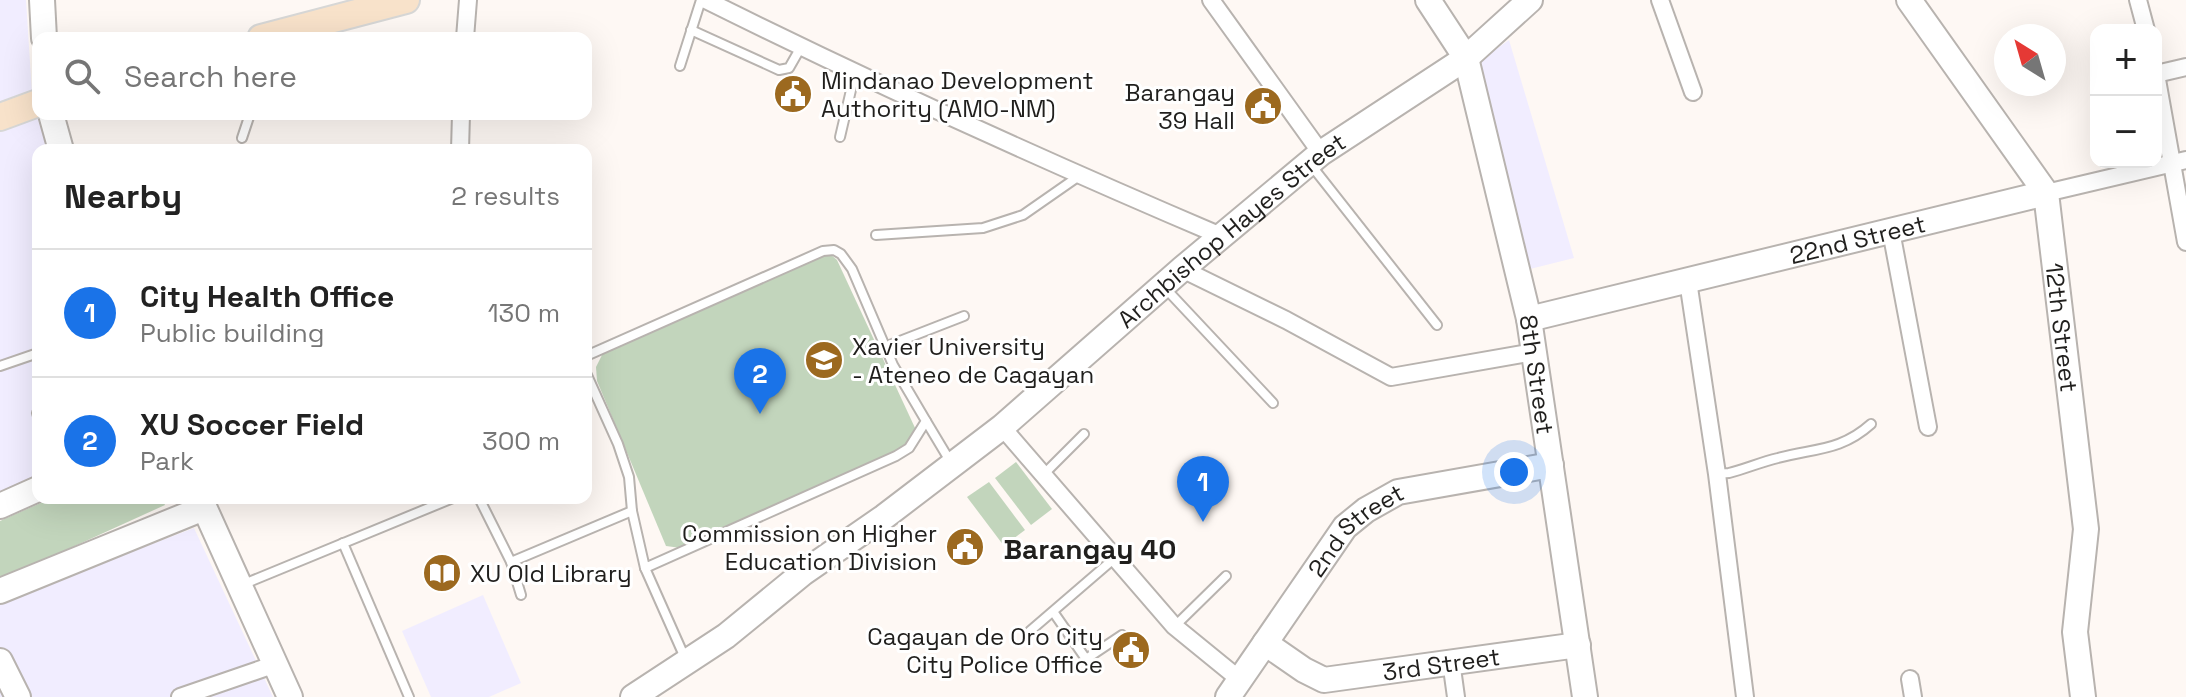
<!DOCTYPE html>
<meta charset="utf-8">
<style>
body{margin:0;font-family:"Space Grotesk",sans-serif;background:#f6f6f6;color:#222}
.controls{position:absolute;right:24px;top:24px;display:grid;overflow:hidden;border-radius:16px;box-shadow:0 8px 32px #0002}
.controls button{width:72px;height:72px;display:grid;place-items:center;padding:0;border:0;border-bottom:2px solid #e0e0e0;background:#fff;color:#222;font:40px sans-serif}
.compass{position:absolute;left:1994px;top:24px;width:72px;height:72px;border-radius:50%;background:#fff;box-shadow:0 8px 32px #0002;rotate:323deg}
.you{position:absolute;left:1514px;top:472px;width:28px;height:28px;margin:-20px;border:6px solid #fff;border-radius:50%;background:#1a73e8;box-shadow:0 0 0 12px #1a73e833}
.badge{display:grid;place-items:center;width:52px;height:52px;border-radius:50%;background:#1a73e8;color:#fff;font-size:26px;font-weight:700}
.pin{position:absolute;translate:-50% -66px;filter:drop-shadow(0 2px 4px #0008)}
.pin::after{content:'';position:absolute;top:42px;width:28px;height:24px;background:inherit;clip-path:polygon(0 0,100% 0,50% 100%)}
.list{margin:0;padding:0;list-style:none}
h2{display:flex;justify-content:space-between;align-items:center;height:104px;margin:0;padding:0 32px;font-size:34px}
h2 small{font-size:26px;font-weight:400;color:#767676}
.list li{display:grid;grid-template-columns:52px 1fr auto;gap:24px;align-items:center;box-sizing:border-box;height:128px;padding:0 32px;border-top:2px solid #e0e0e0}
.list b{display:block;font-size:30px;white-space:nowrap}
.list p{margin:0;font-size:26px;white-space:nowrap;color:#767676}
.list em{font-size:26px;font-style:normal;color:#767676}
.icon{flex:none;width:44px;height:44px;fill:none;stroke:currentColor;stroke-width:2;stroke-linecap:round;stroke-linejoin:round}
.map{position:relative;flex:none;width:2186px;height:697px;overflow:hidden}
.search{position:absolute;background:#fff;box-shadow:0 8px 32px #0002;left:32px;top:32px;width:560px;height:88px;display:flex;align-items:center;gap:20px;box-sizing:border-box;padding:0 28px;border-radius:16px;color:#767676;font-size:30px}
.panel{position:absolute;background:#fff;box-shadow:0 8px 32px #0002;left:32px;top:144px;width:560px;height:360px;border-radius:16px}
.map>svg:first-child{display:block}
.commercial{fill:#f1edff}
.green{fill:#c2d5bc}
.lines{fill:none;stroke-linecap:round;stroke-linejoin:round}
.lane-casing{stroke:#b8b3af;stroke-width:12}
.street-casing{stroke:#b8b3af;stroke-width:20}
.secondary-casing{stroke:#b8b3af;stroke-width:28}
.primary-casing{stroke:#d7d7d6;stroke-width:30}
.lane{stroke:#fff;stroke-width:8}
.street{stroke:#fff;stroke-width:16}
.secondary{stroke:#fff;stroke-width:24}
.primary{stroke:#f8e2ca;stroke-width:26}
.labels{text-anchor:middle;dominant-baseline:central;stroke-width:6;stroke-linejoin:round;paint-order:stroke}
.poi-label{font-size:24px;fill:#201f1d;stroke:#fff;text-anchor:start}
.street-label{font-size:24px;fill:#201f1d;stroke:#fff}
.quarter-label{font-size:28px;font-weight:bold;fill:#201f1d;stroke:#fff}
</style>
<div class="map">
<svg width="2186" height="697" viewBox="0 0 2186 697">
<rect width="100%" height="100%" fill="#fef8f4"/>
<g class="commercial">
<polygon points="0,0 26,0 32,94 49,150 38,150 38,477 0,494"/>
<polygon points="1509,40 1574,258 1526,270 1474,65"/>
<polygon points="194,528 273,697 0,697 0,602"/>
<polygon points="483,595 521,683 489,697 431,697 402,631"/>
</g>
<g class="green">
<polygon points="829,253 837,260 916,430 911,444 681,548 666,546 597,381 596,367 603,353"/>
<polygon points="1016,462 1052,509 1031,525 995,478"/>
<polygon points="989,482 1025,530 1004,546 967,497"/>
<polygon points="52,498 162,498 165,505 0,580 0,521"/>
</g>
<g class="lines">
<g class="lane-casing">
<g id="lane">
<polyline points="691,30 779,70 789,68 801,47"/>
<polyline points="680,66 701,0"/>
<polyline points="840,137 855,73"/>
<polyline points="242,138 250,114"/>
<polyline points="1311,165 1437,325"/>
<polyline points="876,235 983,228 1023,215 1079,176"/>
<polyline points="1166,289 1273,403"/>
<polyline points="887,346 964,316"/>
<polyline points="586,356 823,251 834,250 841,254 852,269 893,365 926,421 909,448 896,456 645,568 632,511"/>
<polyline points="0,366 38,353"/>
<polyline points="37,413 38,416"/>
<polyline points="926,421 950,461"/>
<polyline points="1044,474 1084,434"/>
<path d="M1717 474 1729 473C1745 469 1761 462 1778 458 1815 448 1841 451 1871 424"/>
<polyline points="479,498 511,562 521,595"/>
<polyline points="343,543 409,697"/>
<polyline points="511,562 632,511 629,477 618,444 586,373"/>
<polyline points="645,568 685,658"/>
<polyline points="244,584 453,498"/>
<polyline points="1054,613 1086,659 1122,635"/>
<polyline points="1175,626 1226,576"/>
<polyline points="1030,631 1116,557"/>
</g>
</g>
<g class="street-casing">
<g id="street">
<path d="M706 0C875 84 1047 162 1221 236"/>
<polyline points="1211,0 1321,153"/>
<polyline points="1660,0 1693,92"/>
<polyline points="2138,0 2146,30"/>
<polyline points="465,38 468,0"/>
<polyline points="2156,74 2186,242"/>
<polyline points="2156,74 2186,67"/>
<polyline points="460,150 461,114"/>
<polyline points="2046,193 2186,160"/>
<polyline points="1891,231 1928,427"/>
<polyline points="1182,269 1286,320 1391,377 1534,352"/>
<polyline points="1688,281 1717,474 1745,697"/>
<polyline points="1002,427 1174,626 1239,679"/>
<polyline points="1451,661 1456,697"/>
<polyline points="1910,679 1913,697"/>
<polyline points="180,697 276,664"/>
</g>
</g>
<g class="secondary-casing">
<g id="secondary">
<polyline points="42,0 44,38"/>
<path id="s1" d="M1428 0 1466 58 1529 319 1585 697"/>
<path id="s2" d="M1909 0 2046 193 2086 529 2075 632 2083 697"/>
<polyline points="51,114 61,150"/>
<path id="s3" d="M1529 319 2046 193"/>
<polyline points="200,498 290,697"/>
<polyline points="0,506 38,489"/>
<polyline points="0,591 204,508"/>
<path id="s4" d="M1265 643 1304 670 1324 680 1578 645"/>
<polyline points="0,661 18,697"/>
<path id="s5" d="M633 697 726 636 803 573 884 517 1002 427 1182 269 1321 153 1466 58 1530 0"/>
<path id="s6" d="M1228 697 1345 527 1366 510 1398 492 1551 465"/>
</g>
</g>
<g class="primary-casing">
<g id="primary">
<polyline points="261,38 406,0"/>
<polyline points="0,117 38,103"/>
</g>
</g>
<use href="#lane" class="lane"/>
<use href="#street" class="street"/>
<use href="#secondary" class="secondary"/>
<use href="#primary" class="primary"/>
</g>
<defs>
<g id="civic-disc" transform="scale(2)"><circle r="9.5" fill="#9c691f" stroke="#fff"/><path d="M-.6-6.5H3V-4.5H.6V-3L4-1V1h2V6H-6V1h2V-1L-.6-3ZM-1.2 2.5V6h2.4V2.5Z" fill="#fff"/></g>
<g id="university-disc" transform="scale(2)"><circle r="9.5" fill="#9c691f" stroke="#fff"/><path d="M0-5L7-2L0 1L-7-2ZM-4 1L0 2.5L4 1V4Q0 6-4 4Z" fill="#fff"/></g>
<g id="library-disc" transform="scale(2)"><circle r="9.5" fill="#9c691f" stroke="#fff"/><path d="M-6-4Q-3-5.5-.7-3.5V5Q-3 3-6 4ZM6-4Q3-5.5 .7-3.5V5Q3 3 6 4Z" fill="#fff"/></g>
</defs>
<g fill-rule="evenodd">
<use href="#civic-disc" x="793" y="94"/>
<use href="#civic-disc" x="1263" y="106"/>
<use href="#university-disc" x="824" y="360"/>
<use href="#civic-disc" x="965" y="547"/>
<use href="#library-disc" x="442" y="573"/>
<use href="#civic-disc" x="1131" y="650"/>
</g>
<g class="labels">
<g class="poi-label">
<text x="821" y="80">Mindanao Development<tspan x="821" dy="28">Authority (AMO-NM)</tspan></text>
<text x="1235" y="92" text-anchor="end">Barangay<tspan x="1235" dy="28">39 Hall</tspan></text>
<text x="852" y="346">Xavier University<tspan x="852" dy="28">- Ateneo de Cagayan</tspan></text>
<text x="937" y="533" text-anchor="end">Commission on Higher<tspan x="937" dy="28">Education Division</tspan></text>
<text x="470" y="573">XU Old Library</text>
<text x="1103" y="636" text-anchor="end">Cagayan de Oro City<tspan x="1103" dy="28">City Police Office</tspan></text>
</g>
<g class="street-label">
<text stroke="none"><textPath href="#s5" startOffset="760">Archbishop Hayes Street</textPath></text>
<text stroke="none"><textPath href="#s3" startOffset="338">22nd Street</textPath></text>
<text stroke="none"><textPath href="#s2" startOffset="372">12th Street</textPath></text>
<text stroke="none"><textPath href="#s1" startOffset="394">8th Street</textPath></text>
<text stroke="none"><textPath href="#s6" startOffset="212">2nd Street</textPath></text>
<text stroke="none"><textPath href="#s4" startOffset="188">3rd Street</textPath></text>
</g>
<g class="quarter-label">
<text x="1090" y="549">Barangay 40</text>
</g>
</g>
</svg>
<div class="controls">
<button>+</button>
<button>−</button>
</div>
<svg class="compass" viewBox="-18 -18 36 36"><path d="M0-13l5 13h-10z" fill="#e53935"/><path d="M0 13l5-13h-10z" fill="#767676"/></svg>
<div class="you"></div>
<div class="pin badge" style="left:1203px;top:522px">1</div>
<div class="pin badge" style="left:760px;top:414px">2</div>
<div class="search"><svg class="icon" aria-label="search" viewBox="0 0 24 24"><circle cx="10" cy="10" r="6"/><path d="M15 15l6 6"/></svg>Search here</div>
<section class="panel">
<h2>Nearby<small>2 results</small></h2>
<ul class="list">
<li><span class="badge">1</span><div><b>City Health Office</b><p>Public building</p></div><em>130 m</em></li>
<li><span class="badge">2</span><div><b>XU Soccer Field</b><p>Park</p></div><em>300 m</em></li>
</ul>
</section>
</div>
